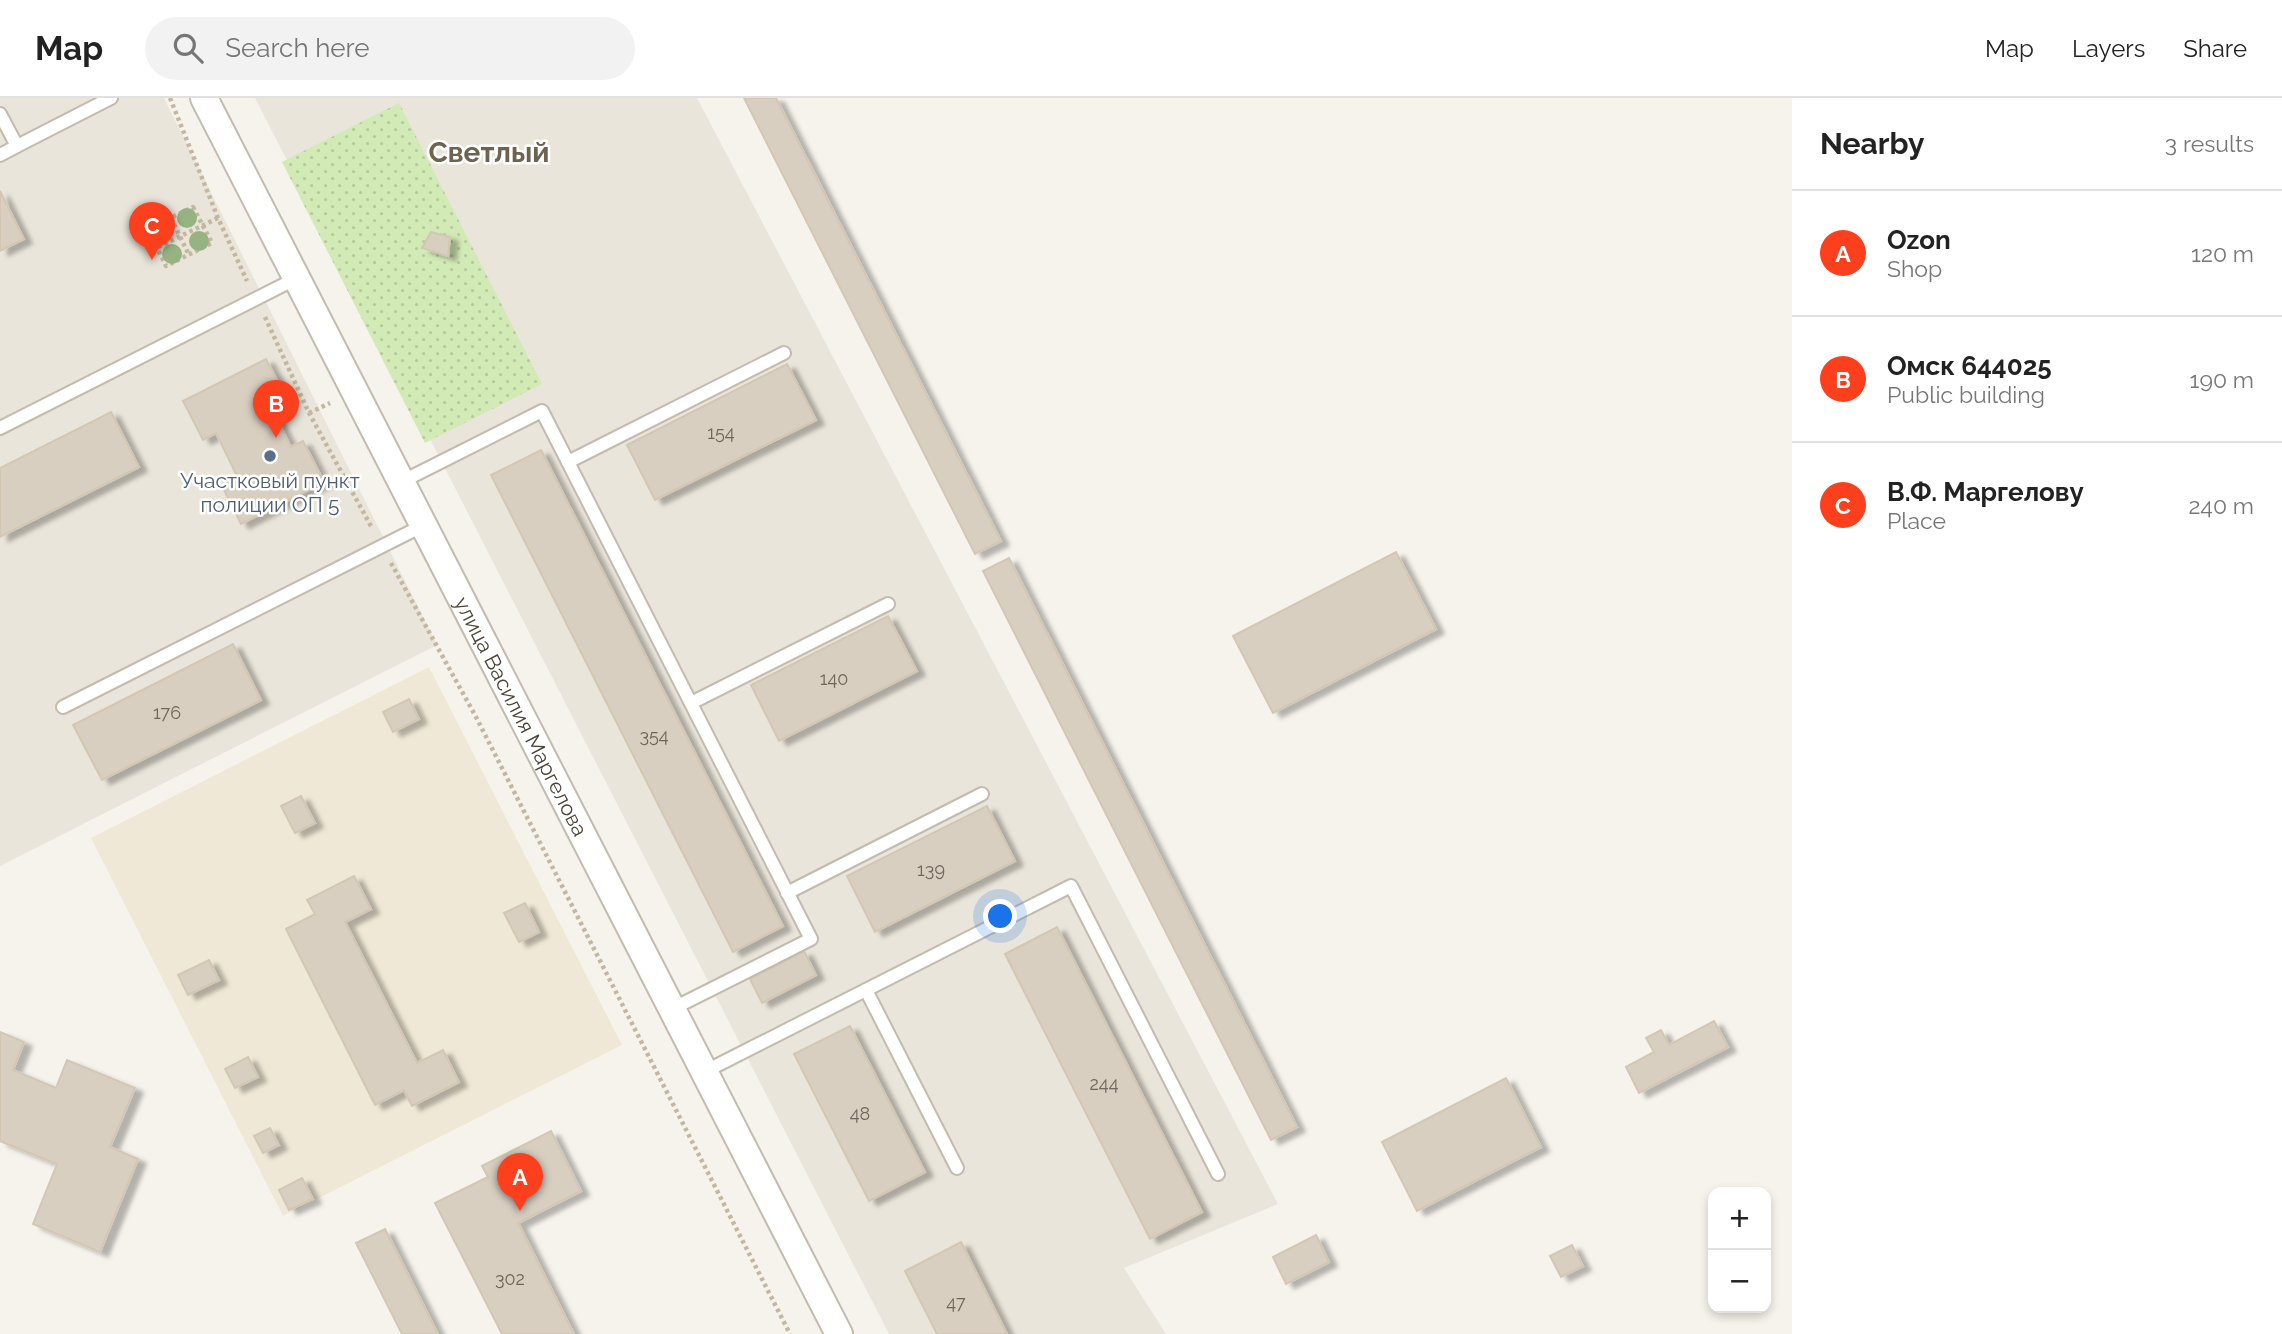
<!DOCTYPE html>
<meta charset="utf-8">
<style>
body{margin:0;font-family:Raleway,sans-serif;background:#f2f2f2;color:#222}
.controls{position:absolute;right:21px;bottom:21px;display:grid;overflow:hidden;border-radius:14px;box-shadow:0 4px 10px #0003}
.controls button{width:63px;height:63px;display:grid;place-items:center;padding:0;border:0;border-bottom:2px solid #e0e0e0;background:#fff;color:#222;font:35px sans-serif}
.you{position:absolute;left:1001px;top:819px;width:24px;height:24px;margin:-18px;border:5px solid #fff;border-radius:50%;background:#1a73e8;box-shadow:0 0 0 10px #1a73e833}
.badge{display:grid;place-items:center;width:46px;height:46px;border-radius:50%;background:#fc3f1d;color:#fff;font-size:23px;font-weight:700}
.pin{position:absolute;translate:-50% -58px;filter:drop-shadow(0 2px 4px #0008)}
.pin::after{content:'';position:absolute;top:37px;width:24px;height:21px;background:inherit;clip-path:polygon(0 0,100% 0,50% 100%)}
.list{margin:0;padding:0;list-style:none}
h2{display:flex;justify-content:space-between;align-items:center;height:91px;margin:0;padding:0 28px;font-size:30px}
h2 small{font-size:23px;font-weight:400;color:#767676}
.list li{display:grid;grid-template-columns:46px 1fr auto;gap:21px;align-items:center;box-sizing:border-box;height:126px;padding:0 28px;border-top:2px solid #e0e0e0}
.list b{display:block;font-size:26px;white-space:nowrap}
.list p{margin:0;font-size:23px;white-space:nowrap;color:#767676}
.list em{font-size:23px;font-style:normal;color:#767676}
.icon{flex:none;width:38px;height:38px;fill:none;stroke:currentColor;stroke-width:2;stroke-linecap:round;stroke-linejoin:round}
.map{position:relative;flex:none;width:1792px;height:1236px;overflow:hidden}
header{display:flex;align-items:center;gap:42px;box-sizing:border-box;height:98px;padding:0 35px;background:#fff;border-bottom:2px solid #e0e0e0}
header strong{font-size:33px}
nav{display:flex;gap:38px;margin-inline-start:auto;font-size:24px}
.search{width:490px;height:63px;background:#f2f2f2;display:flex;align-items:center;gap:18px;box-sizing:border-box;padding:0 24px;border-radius:38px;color:#767676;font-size:26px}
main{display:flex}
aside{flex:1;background:#fff}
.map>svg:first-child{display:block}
.residential{fill:#eae5da}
.education{fill:#efe8d6}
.grass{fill:url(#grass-dots)}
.building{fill:#d8cfc1;stroke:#d3c7b4;stroke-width:2;filter:url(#shadow)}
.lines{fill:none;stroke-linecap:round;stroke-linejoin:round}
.lane-casing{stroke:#c2bbae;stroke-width:16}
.street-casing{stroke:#c2bbae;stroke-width:30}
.path{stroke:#c4b79f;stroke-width:4.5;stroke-dasharray:3.5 3.5;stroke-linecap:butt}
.lane{stroke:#fff;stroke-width:12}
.street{stroke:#fff;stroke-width:26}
.tree{fill:#97b381}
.service-dot{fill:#5c6f8a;stroke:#fff;stroke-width:2.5}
.labels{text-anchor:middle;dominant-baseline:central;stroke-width:5;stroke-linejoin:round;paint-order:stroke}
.number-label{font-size:18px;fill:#6e675b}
.service-label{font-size:21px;fill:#4e5e75;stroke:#fff}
.street-label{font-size:21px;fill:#4b4439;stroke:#fff}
.district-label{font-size:28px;font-weight:bold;fill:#6e6250;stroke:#fff}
</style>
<header>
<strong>Map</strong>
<div class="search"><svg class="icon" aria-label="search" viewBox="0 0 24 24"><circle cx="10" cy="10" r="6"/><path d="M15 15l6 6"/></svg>Search here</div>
<nav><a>Map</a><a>Layers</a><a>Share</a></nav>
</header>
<main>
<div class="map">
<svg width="1792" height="1236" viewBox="0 0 1792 1236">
<defs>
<pattern id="grass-dots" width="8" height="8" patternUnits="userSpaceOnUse" patternTransform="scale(1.75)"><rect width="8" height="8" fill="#d2eab5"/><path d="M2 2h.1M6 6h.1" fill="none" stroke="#b6ca9c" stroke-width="1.8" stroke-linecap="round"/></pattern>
<filter id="shadow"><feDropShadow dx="8" dy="4.5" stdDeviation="2" flood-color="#0004"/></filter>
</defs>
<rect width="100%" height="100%" fill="#f6f3ec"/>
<g class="residential">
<polygon points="0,0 164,0 437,547 0,768"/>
<polygon points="255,0 697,0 1278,1106 1124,1170 1166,1236 889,1236"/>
</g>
<polygon class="education" points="429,569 622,947 283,1118 91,740"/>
<polygon class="grass" points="399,5 542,286 425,345 282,64"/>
<g class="building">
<polygon points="744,0 776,0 1001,443 975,456"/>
<polygon points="0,93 24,141 0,153"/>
<polygon points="431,134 450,139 448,158 422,150"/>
<polygon points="266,261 285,298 269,306 291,349 303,343 324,384 241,426 222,388 238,380 216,335 203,342 183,303"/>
<polygon points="787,266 816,322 655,402 627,347"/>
<polygon points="111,314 139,369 0,439 0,370"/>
<polygon points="541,352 783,828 733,854 491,377"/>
<polygon points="1396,454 1436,531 1273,615 1233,538"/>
<polygon points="1009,460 1297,1029 1271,1042 983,473"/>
<polygon points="888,518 917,573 779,643 751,587"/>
<polygon points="233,546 261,602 102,682 73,627"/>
<polygon points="409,601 419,621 393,634 383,614"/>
<polygon points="301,698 315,725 295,735 281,708"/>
<polygon points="987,708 1015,763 875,834 847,778"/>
<polygon points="354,778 371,811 345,824 417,965 443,952 459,984 412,1008 404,992 375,1007 286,831 315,816 307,802"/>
<polygon points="525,805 539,834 519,844 504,815"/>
<polygon points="1057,829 1202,1114 1150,1141 1005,856"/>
<polygon points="804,853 816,877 762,905 750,881"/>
<polygon points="209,862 219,882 188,897 178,877"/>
<polygon points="1714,923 1728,949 1639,995 1626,969 1654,954 1646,940 1661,932 1669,947"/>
<polygon points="850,928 925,1074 869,1103 794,956"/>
<polygon points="0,934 24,944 13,972 56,990 67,962 135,990 110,1049 138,1061 100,1154 33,1126 57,1066 0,1043"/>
<polygon points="248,959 258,979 235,990 225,971"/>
<polygon points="1506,980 1541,1049 1417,1113 1382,1044"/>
<polygon points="270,1030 279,1047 263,1055 254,1038"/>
<polygon points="551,1033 581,1093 518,1125 574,1236 502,1236 435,1105 488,1079 482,1068"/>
<polygon points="302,1080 313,1101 289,1112 279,1092"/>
<polygon points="385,1131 438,1236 402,1236 356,1145"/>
<polygon points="1316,1137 1329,1164 1286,1186 1273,1159"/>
<polygon points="961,1144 1007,1236 937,1236 905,1173"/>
<polygon points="1572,1147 1583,1168 1561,1179 1550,1158"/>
</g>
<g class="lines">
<g class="lane-casing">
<g id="lane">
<polyline points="0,16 17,48 111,0"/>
<polyline points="0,57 17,48"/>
<polyline points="0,330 297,180"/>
<polyline points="568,364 784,255"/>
<polyline points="401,384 542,313 811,841 672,911"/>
<polyline points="691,605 888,506"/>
<polyline points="63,609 424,427"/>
<polyline points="787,795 982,696"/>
<polyline points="866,892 957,1070"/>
<polyline points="704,974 1071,788 1218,1076"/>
</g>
</g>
<g class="street-casing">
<g id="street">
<path id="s1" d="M204 0 839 1236"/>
</g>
</g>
<g class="path">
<polyline points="170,0 218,120 247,183"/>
<polygon points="193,109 212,145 166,168 148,131"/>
<polyline points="171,120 189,157"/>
<polyline points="158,149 218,120"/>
<polyline points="265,219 309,315 372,430"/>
<polyline points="309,315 330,305"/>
<polyline points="391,465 476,619 790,1236"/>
</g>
<use href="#lane" class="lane"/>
<use href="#street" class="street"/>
</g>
<g class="tree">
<circle cx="187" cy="120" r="10"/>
<circle cx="161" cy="134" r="10"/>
<circle cx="199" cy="143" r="10"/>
<circle cx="172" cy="156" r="10"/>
</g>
<circle class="service-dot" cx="270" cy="358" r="7"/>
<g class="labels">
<g class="number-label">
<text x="721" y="334">154</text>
<text x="834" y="580">140</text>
<text x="167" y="614">176</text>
<text x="654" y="637">354</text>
<text x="931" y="771">139</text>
<text x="1104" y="985">244</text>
<text x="860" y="1015">48</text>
<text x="510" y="1180">302</text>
<text x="956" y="1204">47</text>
</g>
<g class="service-label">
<text x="270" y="382">Участковый пункт<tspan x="270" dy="24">полиции ОП 5</tspan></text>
</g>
<g class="street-label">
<text stroke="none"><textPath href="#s1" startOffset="695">улица Василия Маргелова</textPath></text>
</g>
<g class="district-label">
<text x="489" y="54">Светлый</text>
</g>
</g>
</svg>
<div class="controls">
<button>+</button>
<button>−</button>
</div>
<div class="you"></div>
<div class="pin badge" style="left:520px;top:1113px">A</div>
<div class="pin badge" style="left:276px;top:340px">B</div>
<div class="pin badge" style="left:152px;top:162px">C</div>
</div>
<aside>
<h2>Nearby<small>3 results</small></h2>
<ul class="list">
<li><span class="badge">A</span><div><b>Ozon</b><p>Shop</p></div><em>120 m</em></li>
<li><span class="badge">B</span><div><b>Омск 644025</b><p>Public building</p></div><em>190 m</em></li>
<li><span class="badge">C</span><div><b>В.Ф. Маргелову</b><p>Place</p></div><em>240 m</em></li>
</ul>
</aside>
</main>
